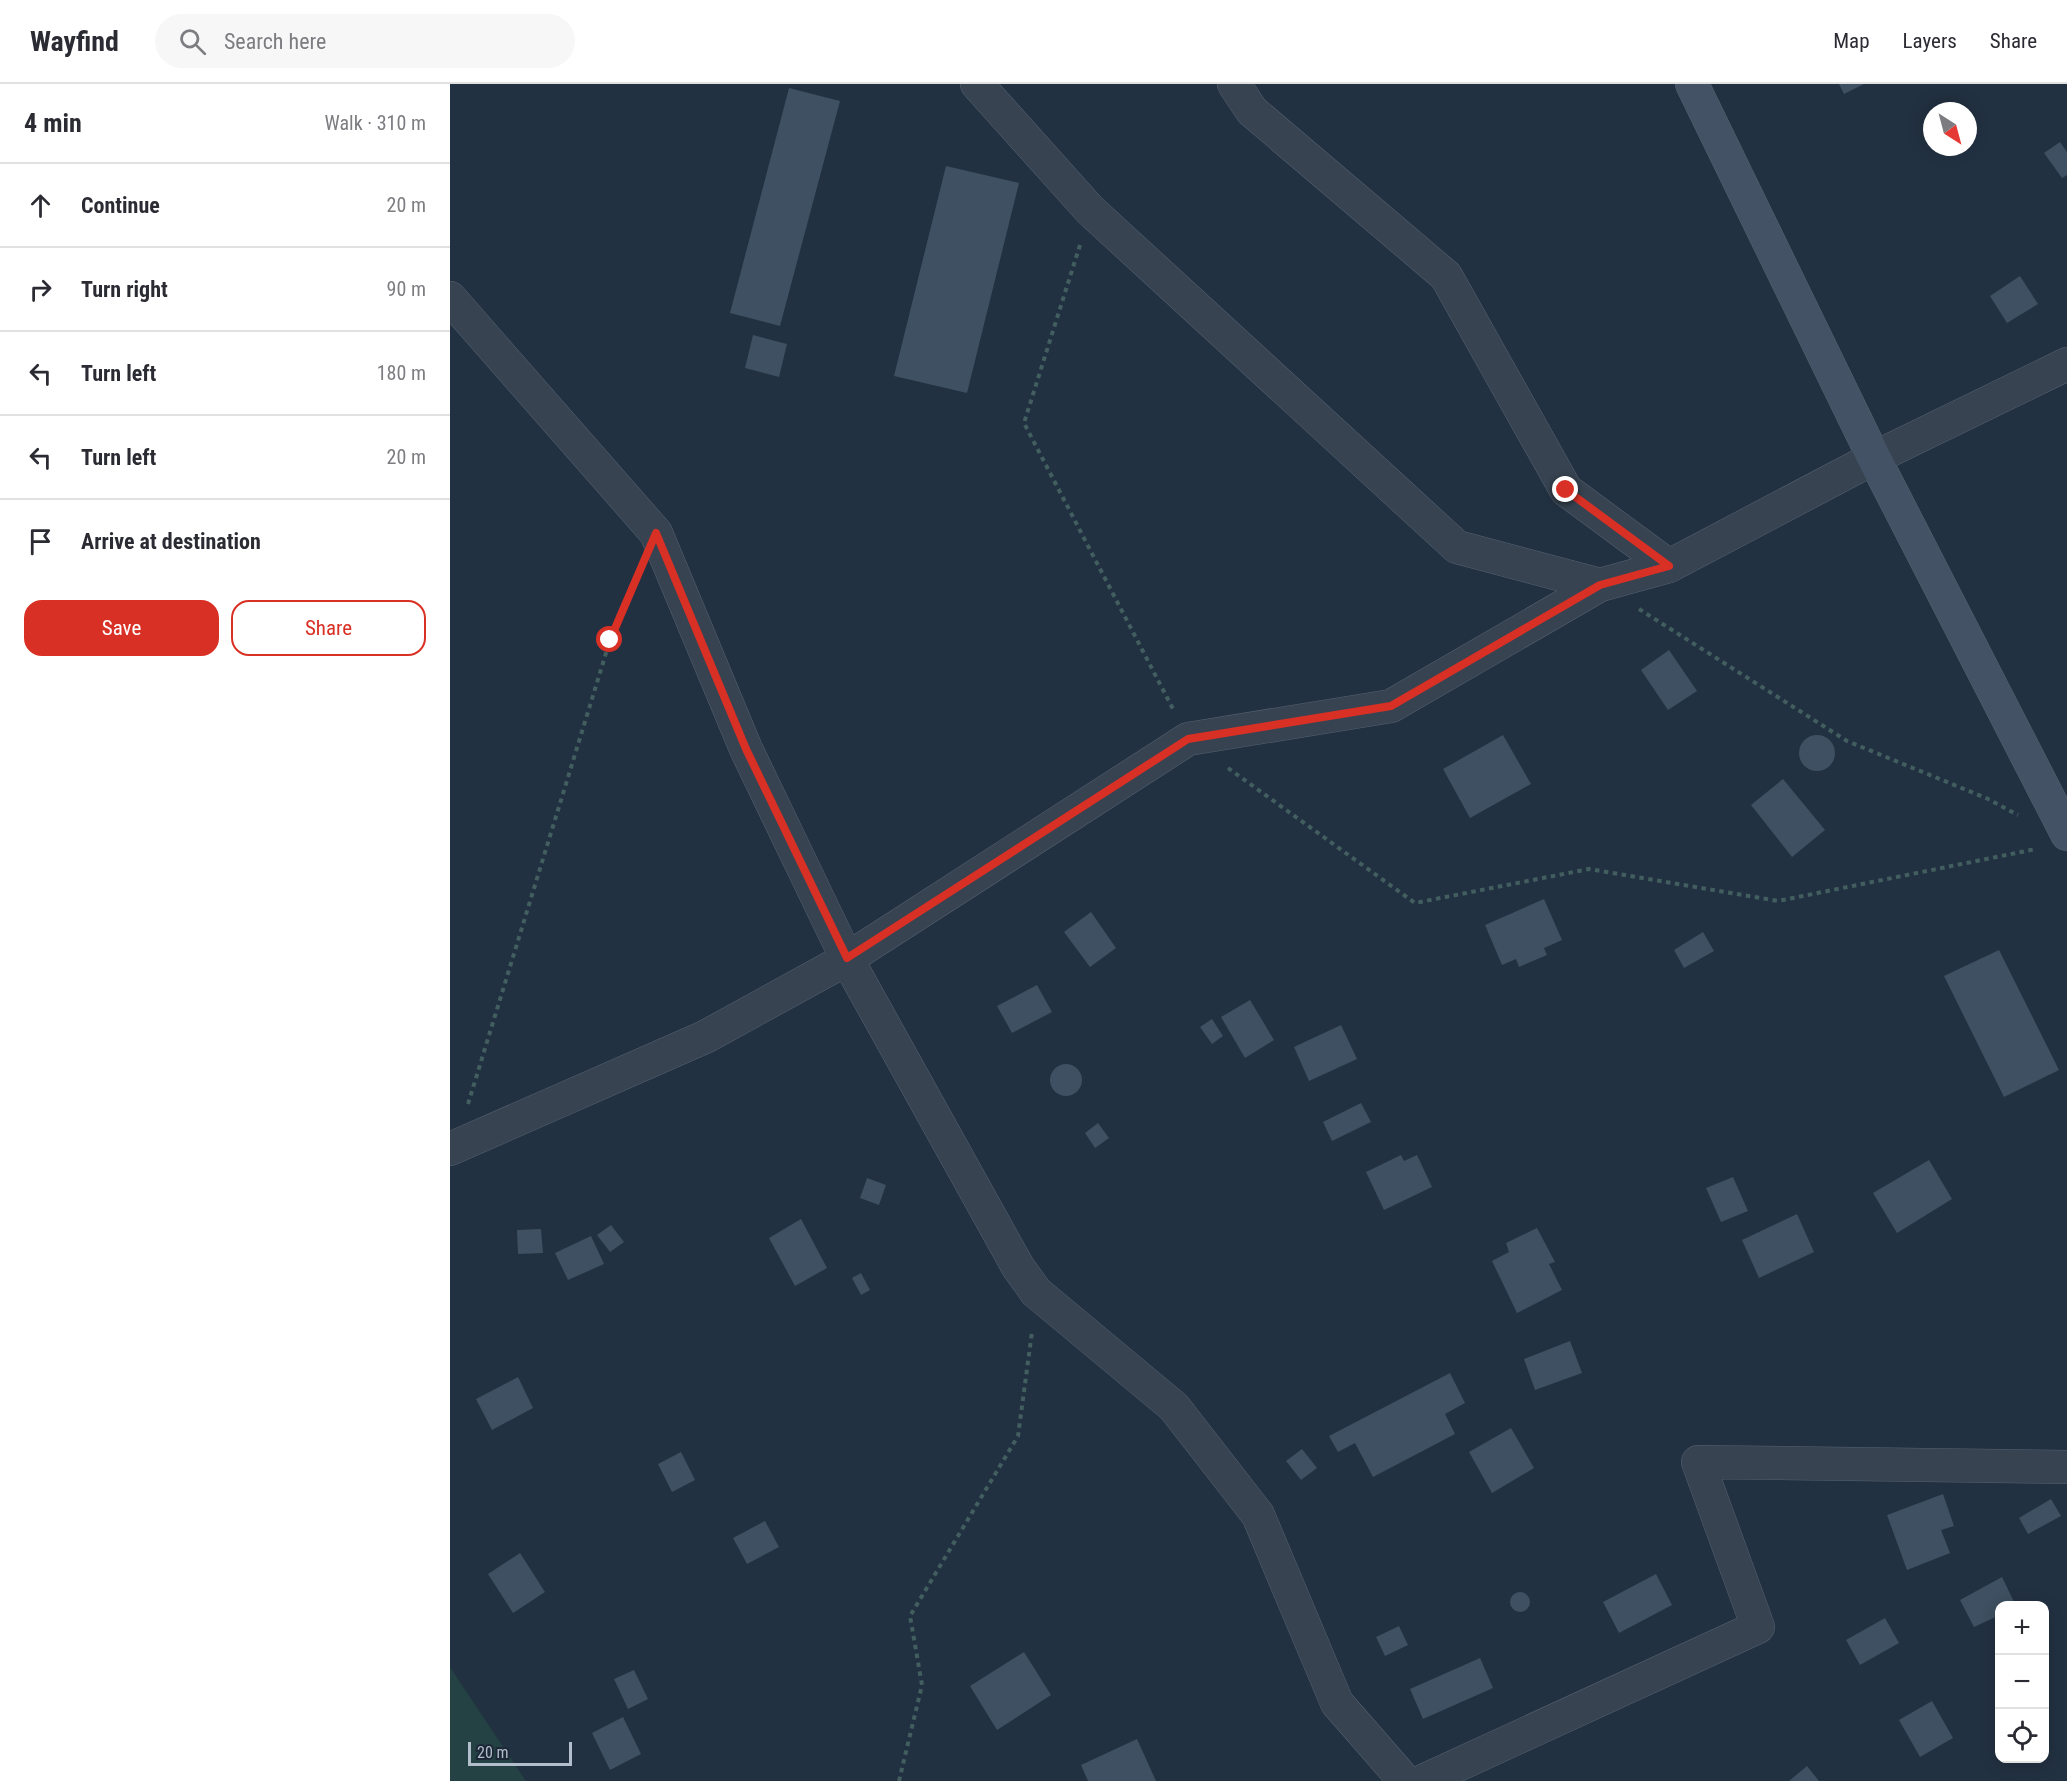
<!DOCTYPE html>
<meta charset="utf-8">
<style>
body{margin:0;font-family:"Roboto Condensed",sans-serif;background:#f7f7f7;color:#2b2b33}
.controls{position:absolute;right:18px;bottom:18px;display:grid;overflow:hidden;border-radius:12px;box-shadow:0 3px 15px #0003}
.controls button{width:54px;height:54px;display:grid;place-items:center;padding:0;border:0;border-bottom:2px solid #e1e1e2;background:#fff;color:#2b2b33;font:30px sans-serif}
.compass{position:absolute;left:1473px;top:18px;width:54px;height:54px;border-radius:50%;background:#fff;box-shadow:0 3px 15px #0003;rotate:144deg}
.scale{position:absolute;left:18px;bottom:15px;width:104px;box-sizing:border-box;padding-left:6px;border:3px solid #b3becc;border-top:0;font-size:16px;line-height:21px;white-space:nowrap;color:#b3becc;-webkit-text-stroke:4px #1c2836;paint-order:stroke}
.stop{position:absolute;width:18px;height:18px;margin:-14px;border:4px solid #d93025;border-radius:50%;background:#fff}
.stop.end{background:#d93025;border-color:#fff;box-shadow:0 2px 6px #0008}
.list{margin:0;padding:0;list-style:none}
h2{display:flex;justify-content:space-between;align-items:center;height:78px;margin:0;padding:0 24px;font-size:26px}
h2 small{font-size:20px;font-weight:400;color:#7c7c81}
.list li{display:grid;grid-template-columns:39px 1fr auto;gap:18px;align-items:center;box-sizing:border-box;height:84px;padding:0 24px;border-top:2px solid #e1e1e2}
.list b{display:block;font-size:22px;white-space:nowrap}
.list em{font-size:20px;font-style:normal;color:#7c7c81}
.actions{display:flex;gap:12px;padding:18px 24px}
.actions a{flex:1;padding:14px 0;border:2px solid #d93025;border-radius:18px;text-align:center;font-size:21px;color:#d93025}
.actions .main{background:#d93025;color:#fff}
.icon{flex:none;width:33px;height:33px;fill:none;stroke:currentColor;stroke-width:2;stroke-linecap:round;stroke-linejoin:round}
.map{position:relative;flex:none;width:1617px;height:1697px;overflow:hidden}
header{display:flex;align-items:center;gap:36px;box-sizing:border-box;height:84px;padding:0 30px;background:#fff;border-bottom:2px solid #e1e1e2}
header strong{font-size:28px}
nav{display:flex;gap:33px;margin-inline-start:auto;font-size:21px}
.search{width:420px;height:54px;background:#f7f7f7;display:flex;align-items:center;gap:15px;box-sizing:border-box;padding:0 21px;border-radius:33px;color:#7c7c81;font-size:22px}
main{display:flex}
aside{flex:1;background:#fff}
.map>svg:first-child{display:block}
.green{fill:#244143}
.building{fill:#3e5061}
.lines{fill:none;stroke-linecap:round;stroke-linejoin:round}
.street-casing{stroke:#55616f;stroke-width:34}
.secondary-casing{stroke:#55616f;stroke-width:34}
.path{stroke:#425e5f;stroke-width:4;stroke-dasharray:4.5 4.5;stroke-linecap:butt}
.street{stroke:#374351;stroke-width:33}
.secondary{stroke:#445265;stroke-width:33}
.route{stroke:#d93025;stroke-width:8}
</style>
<header>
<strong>Wayfind</strong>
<div class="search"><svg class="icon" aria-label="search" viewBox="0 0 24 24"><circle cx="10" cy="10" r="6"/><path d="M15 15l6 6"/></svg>Search here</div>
<nav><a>Map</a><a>Layers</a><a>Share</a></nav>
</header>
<main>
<aside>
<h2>4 min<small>Walk · 310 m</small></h2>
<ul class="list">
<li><svg class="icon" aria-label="ahead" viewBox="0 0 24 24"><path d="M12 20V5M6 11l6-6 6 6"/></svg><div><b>Continue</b></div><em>20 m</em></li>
<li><svg class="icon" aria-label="right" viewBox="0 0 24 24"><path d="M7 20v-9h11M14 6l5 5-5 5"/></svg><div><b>Turn right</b></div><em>90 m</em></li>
<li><svg class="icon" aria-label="left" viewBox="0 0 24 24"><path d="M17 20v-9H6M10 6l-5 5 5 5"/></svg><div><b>Turn left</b></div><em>180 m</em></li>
<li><svg class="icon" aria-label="left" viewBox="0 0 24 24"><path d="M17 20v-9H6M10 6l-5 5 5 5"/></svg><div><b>Turn left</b></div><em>20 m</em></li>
<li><svg class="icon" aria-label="arrive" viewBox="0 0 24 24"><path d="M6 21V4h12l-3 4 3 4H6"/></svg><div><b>Arrive at destination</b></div></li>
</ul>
<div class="actions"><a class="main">Save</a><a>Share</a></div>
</aside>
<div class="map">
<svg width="1617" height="1697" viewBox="0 0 1617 1697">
<rect width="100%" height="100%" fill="#223142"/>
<polygon class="green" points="0,1583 76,1697 0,1697"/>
<g class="building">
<polygon points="1389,0 1414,0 1394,10"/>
<polygon points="339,4 390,17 330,242 280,229"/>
<polygon points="1610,58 1617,68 1617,91 1612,94 1594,69"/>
<polygon points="496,82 569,99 517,309 444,292"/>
<polygon points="1570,192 1588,220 1557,239 1540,212"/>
<polygon points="303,251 337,260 329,293 295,284"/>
<polygon points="1219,566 1247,607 1218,626 1191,586"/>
<circle cx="1367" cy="669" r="18"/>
<polygon points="1053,651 1081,700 1020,734 993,685"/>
<polygon points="1333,695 1375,746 1342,773 1301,721"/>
<polygon points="1094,815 1112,856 1094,864 1097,871 1069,883 1066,875 1052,881 1035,841"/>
<polygon points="641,828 666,864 640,883 614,848"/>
<polygon points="1253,848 1264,867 1234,884 1224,866"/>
<polygon points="1549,866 1609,986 1554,1013 1494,892"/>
<polygon points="587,901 602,928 562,949 547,922"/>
<polygon points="800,916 824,956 795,974 771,933"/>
<polygon points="762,935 773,952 762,960 750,943"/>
<polygon points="891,941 907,975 859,997 844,963"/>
<circle cx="616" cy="996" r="16"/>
<polygon points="911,1019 921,1038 882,1057 873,1038"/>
<polygon points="648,1039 659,1054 645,1064 635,1049"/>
<polygon points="951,1071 954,1077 967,1071 982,1103 934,1126 916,1088"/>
<polygon points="1479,1076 1502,1115 1447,1149 1423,1109"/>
<polygon points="1283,1093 1298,1127 1271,1138 1256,1104"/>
<polygon points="417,1094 436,1101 429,1121 410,1114"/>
<polygon points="1347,1130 1364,1168 1309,1194 1292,1156"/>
<polygon points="351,1135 377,1184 345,1202 319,1154"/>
<polygon points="161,1141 174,1158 160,1168 147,1151"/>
<polygon points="1087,1144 1105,1178 1099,1180 1112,1206 1067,1229 1042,1177 1059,1168 1056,1159"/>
<polygon points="91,1145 93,1169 68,1170 67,1146"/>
<polygon points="141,1152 154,1180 118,1196 105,1169"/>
<polygon points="411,1189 420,1206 411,1211 402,1194"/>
<polygon points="1120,1257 1132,1289 1085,1306 1074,1275"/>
<polygon points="1000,1289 1015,1319 995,1330 1005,1350 923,1393 905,1359 888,1368 879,1352"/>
<polygon points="68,1293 83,1324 42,1346 26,1315"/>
<polygon points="1061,1344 1084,1384 1042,1409 1019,1368"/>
<polygon points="852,1365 867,1384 851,1396 836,1377"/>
<polygon points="231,1368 245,1396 222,1408 208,1380"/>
<polygon points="1493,1410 1504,1442 1491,1446 1500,1469 1457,1486 1437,1431"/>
<polygon points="1601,1415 1611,1432 1578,1450 1569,1434"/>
<polygon points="315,1437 329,1463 297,1480 283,1454"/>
<polygon points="70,1469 95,1508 63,1529 38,1490"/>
<polygon points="1206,1490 1222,1521 1169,1549 1153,1518"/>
<polygon points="1552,1493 1566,1522 1550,1522 1550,1531 1524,1543 1510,1516"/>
<circle cx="1070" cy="1518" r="10"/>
<polygon points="1435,1534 1449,1559 1410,1581 1396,1556"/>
<polygon points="949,1542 958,1561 935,1572 926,1553"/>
<polygon points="574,1568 601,1611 547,1646 520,1602"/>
<polygon points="1030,1574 1043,1604 973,1635 960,1605"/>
<polygon points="184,1586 198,1615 178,1625 164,1595"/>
<polygon points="1482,1617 1503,1654 1470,1673 1449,1636"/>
<polygon points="173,1633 191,1670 160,1686 142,1649"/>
<polygon points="687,1655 706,1697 638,1697 631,1681"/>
<polygon points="1357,1682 1369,1697 1339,1697"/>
</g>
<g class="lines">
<g class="street-casing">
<g id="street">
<polyline points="527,0 640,126 1007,463 1150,501"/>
<polyline points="784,0 802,27 996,192 1116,406 1219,482"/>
<polyline points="0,214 206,449 296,665 397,875 568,1183 586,1208 724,1323 808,1431 887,1619 955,1697"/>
<polyline points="0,1065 255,953 397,875 738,655 941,622 1150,501 1219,482 1424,374 1617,280"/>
<polyline points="973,1697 1308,1543 1248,1378 1617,1383"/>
</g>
</g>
<g class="secondary-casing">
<polyline id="secondary" points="1242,0 1424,374 1617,750"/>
</g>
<g class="path">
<polyline points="630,161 574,339 723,625"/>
<polyline points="1189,525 1397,657 1536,714 1568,731"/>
<polyline points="778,684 965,819 1139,785 1328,817 1586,765"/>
<polyline points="18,1020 160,556 187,493"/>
<polyline points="449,1697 472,1601 460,1532 568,1352 582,1248"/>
</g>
<use href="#street" class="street"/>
<use href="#secondary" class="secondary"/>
</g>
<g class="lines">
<polyline class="route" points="160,556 206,449 296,665 397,874 738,655 941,622 1150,501 1219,482 1116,406"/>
</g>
</svg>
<div class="controls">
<button>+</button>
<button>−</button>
<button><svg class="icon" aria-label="locate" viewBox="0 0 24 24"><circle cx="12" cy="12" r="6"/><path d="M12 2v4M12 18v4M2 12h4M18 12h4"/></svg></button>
</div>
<svg class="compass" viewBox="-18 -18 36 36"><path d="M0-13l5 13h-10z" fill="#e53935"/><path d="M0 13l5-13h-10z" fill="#7c7c81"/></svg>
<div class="scale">20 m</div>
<div class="stop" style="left:160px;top:556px"></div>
<div class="stop end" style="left:1116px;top:406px"></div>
</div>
</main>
